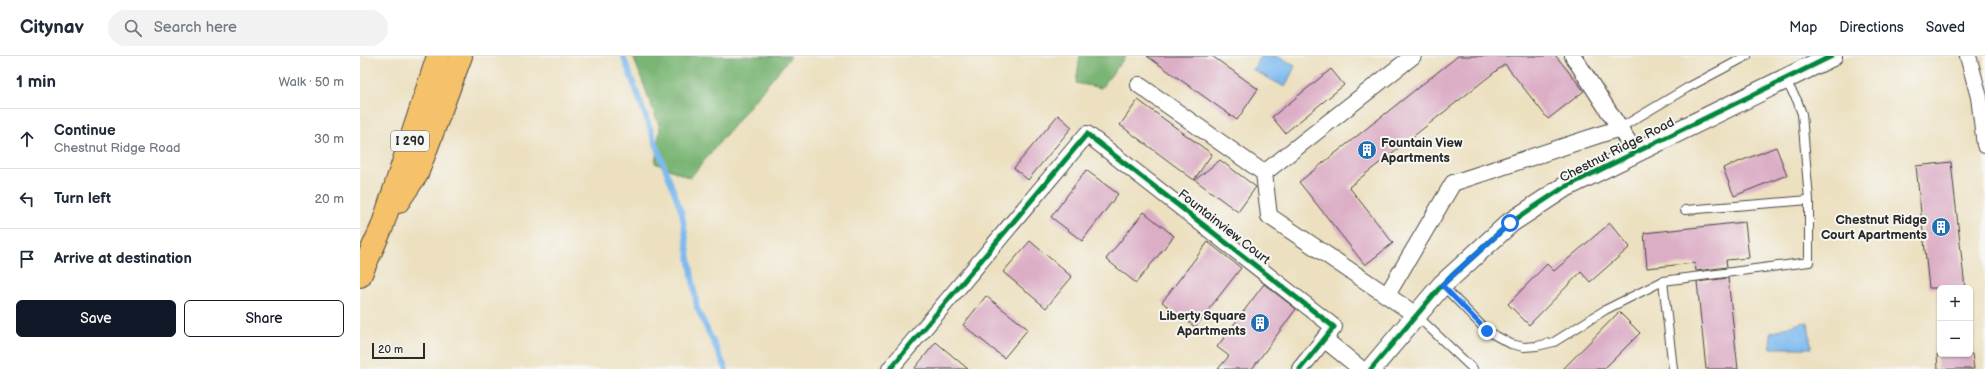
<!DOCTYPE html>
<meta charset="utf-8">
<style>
body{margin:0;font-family:"Balsamiq Sans",sans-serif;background:#f2f2f3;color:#1f2937}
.controls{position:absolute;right:12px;bottom:12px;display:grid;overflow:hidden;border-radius:6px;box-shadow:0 1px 3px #0004}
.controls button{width:36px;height:36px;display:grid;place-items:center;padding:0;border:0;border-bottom:1px solid #e0e1e3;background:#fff;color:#1f2937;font:20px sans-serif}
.scale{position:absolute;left:12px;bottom:10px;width:53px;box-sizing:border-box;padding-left:4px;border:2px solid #2b2b2b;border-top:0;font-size:11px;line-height:14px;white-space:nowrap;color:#2b2b2b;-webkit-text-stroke:3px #f6f6f2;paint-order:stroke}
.stop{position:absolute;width:12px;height:12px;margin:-9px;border:3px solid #1a73e8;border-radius:50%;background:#fff}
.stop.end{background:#1a73e8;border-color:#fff;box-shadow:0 1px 4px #0008}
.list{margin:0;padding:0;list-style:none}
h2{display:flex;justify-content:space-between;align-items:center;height:52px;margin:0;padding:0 16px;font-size:17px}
h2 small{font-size:13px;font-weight:400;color:#747a83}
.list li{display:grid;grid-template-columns:26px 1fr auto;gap:12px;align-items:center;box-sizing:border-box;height:60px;padding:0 16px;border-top:1px solid #e0e1e3}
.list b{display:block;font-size:15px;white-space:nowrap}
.list p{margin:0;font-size:13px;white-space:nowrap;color:#747a83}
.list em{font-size:13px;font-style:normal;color:#747a83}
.actions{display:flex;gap:8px;padding:12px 16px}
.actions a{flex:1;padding:9px 0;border:1px solid #111827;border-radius:6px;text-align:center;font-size:14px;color:#111827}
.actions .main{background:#111827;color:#fff}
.icon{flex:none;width:22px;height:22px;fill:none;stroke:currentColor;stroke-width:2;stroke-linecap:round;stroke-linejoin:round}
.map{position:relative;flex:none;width:1625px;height:313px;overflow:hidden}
header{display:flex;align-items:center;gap:24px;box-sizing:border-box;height:56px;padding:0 20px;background:#fff;border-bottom:1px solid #e0e1e3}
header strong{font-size:19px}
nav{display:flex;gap:22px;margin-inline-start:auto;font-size:14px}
.search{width:280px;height:36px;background:#f2f2f3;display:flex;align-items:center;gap:10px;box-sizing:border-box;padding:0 14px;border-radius:22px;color:#747a83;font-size:15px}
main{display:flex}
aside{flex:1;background:#fff}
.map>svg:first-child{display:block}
.forest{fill:#7ab574;stroke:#527050}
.water{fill:#7dbaef;stroke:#54728d}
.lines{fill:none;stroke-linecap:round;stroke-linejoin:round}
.stream{stroke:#7dbaef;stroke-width:5.5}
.building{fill:#dcaec6}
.service-casing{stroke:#484641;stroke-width:10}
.minor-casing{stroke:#484641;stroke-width:18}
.tertiary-casing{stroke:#484641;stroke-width:22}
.motorway-casing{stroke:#484641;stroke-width:24}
.service{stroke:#fff;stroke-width:8}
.minor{stroke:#fff;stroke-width:16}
.tertiary{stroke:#fff;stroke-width:20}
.motorway{stroke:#f5c16b;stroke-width:22}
.cycleway-casing{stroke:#f6f6f2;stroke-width:8}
.cycleway{stroke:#00873e;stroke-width:5}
.route{stroke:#1a73e8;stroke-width:5}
.labels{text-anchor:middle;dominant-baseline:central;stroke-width:4;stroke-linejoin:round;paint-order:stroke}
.shield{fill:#f6f6f2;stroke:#686867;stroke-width:1}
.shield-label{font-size:12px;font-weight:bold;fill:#2b2b2b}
.poi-label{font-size:13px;font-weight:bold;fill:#2b2b2b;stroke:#f6f6f2;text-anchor:end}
.street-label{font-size:13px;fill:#2b2b2b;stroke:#f6f6f2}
</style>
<header>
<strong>Citynav</strong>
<div class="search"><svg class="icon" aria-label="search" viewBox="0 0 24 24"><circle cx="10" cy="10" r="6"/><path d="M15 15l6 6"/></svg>Search here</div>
<nav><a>Map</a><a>Directions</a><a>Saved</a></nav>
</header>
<main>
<aside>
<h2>1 min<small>Walk · 50 m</small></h2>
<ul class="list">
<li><svg class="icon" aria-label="ahead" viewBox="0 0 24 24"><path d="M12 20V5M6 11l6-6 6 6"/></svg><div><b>Continue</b><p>Chestnut Ridge Road</p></div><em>30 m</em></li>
<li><svg class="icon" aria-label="left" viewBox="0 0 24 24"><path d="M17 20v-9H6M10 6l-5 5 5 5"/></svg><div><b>Turn left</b></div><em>20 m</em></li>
<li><svg class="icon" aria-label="arrive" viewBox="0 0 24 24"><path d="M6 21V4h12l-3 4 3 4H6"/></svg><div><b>Arrive at destination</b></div></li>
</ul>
<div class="actions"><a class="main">Save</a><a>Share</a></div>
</aside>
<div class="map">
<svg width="1625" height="313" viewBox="0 0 1625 313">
<rect width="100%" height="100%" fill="#f6f6f2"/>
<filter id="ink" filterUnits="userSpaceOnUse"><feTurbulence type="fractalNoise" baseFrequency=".025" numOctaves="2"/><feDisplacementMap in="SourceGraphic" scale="8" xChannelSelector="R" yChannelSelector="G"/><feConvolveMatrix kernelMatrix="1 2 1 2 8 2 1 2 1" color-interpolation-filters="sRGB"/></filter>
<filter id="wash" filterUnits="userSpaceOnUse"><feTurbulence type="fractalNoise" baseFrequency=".012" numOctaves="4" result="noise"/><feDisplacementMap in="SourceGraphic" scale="16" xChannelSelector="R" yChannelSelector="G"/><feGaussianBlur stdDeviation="0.9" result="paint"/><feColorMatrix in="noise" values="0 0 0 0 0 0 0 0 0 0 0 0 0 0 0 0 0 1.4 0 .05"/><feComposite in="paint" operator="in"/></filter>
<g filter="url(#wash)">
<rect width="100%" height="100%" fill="#ece0c0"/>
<g class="forest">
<polygon points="273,0 431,0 330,122 295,107 300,72"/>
<polygon points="720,0 766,0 741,32 716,27"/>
</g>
<g class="water">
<polygon points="900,0 916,0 935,10 925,31 893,14"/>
<polygon points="1448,266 1451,292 1411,292 1410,277 1440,267"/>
</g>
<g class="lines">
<polyline class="stream" points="263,0 322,157 337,252 366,313"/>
</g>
<g id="blocks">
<g class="building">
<polygon points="787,0 852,0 898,33 877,64"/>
<polygon points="1098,0 1196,0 1224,35 1188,63 1145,8 989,131 1033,187 1005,209 939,126"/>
<polygon points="971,13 984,29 925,77 912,61"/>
<polygon points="778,44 852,98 834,124 760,69"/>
<polygon points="698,59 712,71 668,124 654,112"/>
<polygon points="1416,91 1427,119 1374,140 1363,112"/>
<polygon points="860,104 896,131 878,156 835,124"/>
<polygon points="1591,106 1605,232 1569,232 1556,110"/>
<polygon points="726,114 758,138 722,185 691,161"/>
<polygon points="784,156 814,180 776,227 746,203"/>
<polygon points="1385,166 1389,202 1366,204 1367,211 1336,215 1335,207 1287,212 1284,177"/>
<polygon points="1250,167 1270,191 1230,226 1221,216 1169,269 1148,248 1187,208 1194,215"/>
<polygon points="670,185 712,221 686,252 643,216"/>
<polygon points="848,186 881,212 835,271 802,246"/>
<polygon points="1368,222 1378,313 1346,313 1337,226"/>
<polygon points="904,228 936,253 892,313 858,313 869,300 857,291"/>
<polygon points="626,240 668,273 644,302 603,269"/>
<polygon points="1259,256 1280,277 1244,313 1203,313"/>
<polygon points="576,286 608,313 554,313"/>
<polygon points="1577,298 1612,298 1614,313 1578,313"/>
</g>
</g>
</g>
<g filter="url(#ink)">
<use href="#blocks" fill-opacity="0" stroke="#484641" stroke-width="1"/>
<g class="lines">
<g class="service-casing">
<g id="service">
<polyline points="1260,72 1327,32 1387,0"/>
<polyline points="1325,154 1449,144"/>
<polyline points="1303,225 1313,313"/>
<polyline points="1082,229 1127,275 1151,288 1164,291 1177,290 1194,286 1245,254 1303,225 1449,206 1449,144 1442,58 1437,44 1425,24"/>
<polyline points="1056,259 1113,313"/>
</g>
</g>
<g class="minor-casing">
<g id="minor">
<polyline points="1213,0 1275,96"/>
<polyline points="1608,0 1619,41 1625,89"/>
<polyline points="779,29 904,117 909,160 1056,259"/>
<polyline points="904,117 1053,0"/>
<polyline points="1027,239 1093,127 1260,72"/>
<polyline points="964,283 1001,313"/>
<polyline points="530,313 727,78 974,271 940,313"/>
</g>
</g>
<g class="tertiary-casing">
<polyline id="tertiary" points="1011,313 1082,229 1150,167 1203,132 1472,0"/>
</g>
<g class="motorway-casing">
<g id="motorway">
<polyline points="38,146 57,118 101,0"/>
<polyline points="0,220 22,171 78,0"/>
</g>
</g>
<use href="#service" class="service"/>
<use href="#minor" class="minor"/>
<use href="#tertiary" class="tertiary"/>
<use href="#motorway" class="motorway"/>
<g class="cycleway-casing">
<g id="cycleway">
<polyline points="530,313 727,78 974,271 940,313"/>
<polyline points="1011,313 1082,229 1150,167 1203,132 1472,0"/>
</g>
</g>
<use href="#cycleway" class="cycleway"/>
</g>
</g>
<g class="lines" filter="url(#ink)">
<polyline class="route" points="1127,275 1082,229 1150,167"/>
</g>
<defs>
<g id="building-disc" transform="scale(1)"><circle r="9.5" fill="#1f6fb2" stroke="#f6f6f2"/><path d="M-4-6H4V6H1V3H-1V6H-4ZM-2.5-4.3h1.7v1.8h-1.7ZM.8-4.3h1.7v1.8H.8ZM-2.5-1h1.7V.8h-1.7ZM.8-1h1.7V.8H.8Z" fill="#fff"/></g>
</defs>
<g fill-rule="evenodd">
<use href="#building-disc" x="1007" y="94"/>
<use href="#building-disc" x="1581" y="171"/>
<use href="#building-disc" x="900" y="267"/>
</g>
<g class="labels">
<rect class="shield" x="31" y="75" width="38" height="20" rx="3"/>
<g class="shield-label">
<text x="50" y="85">I 290</text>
</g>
<g class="poi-label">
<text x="1021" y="87" text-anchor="start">Fountain View<tspan x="1021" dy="15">Apartments</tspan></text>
<text x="1567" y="164">Chestnut Ridge<tspan x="1567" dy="15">Court Apartments</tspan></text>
<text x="886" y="260">Liberty Square<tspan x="886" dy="15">Apartments</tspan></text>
</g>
<g class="street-label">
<text transform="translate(1257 94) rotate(-27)">Chestnut Ridge Road</text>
<text transform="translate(864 171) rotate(38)">Fountainview Court</text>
</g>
</g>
</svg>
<div class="controls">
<button>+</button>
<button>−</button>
</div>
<div class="scale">20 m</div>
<div class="stop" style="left:1150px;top:167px"></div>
<div class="stop end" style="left:1127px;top:275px"></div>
</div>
</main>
